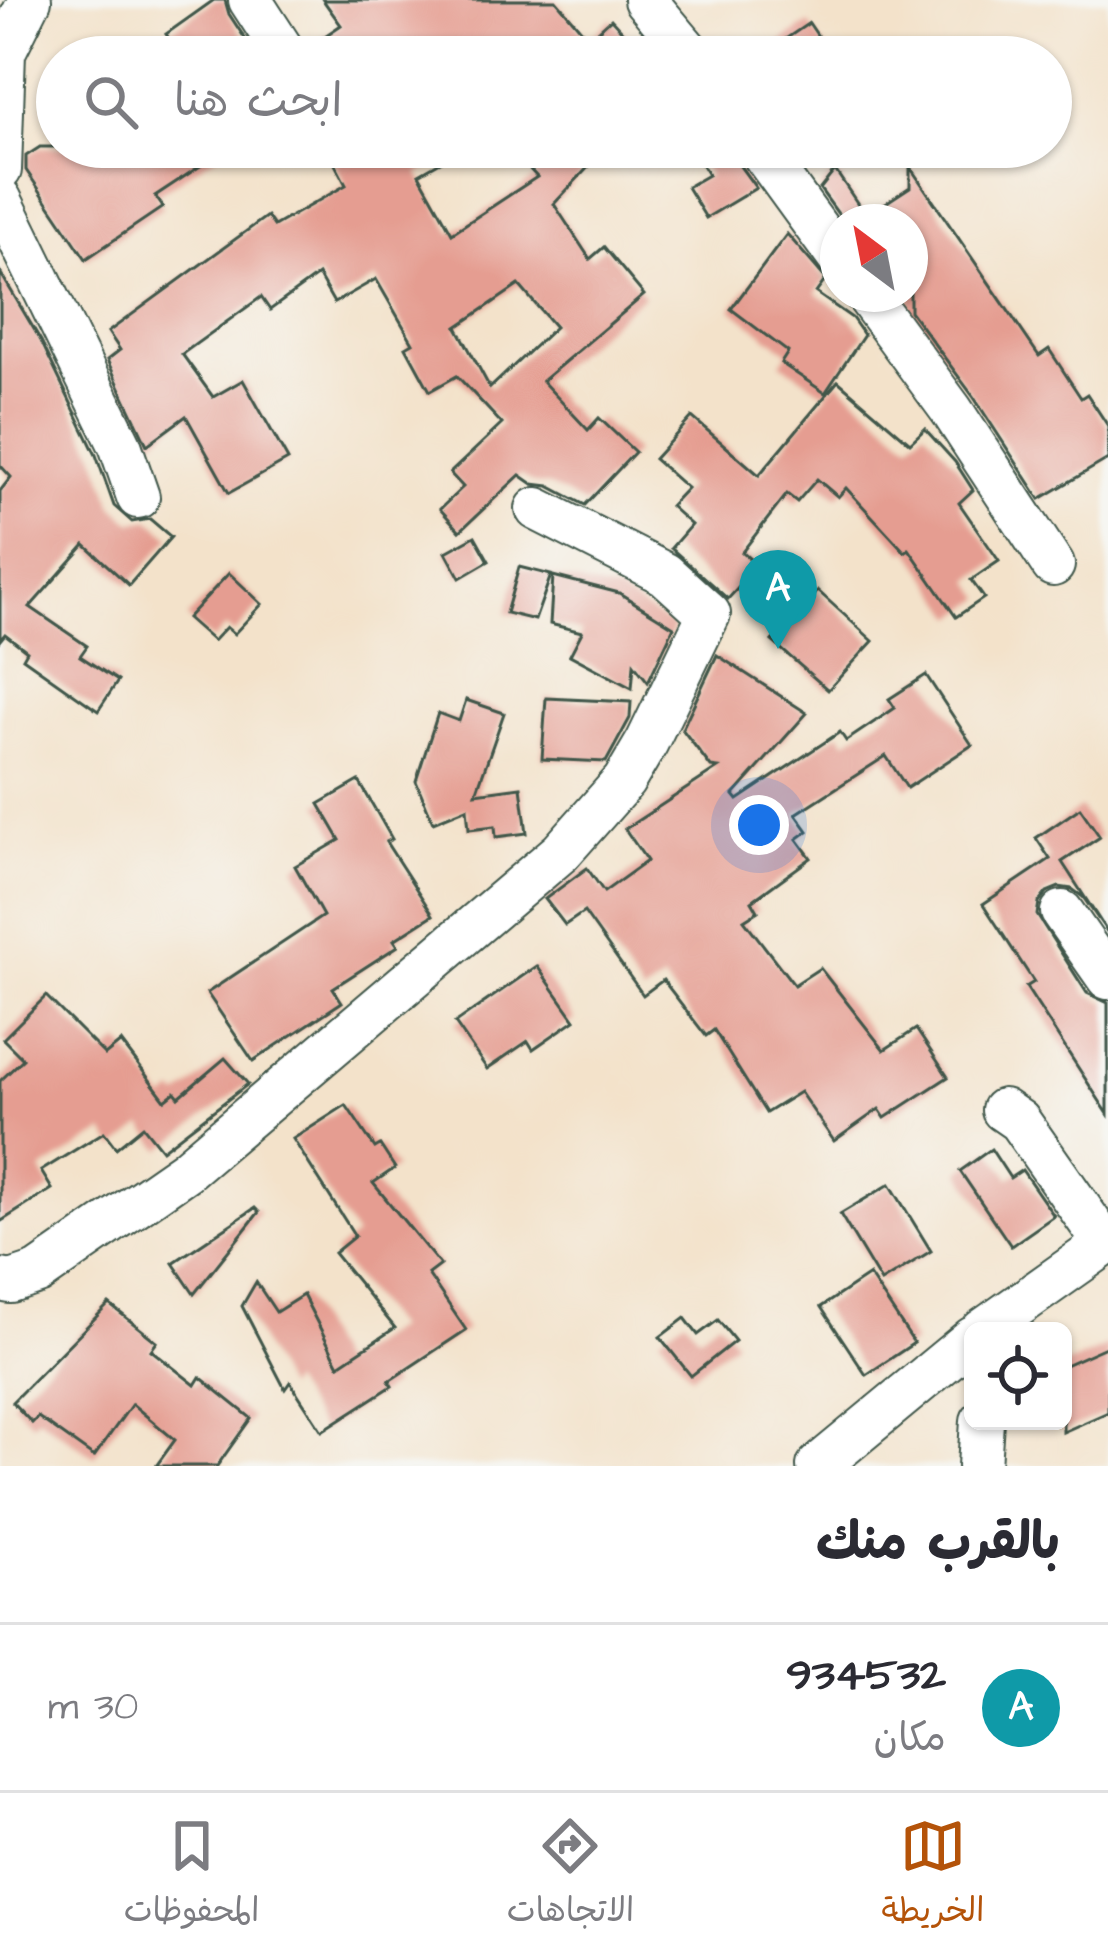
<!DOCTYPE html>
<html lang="ar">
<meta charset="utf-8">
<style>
body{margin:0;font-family:"Architects Daughter","Playpen Sans Arabic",sans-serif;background:#f2f2f3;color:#2b2b33;direction:rtl}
.controls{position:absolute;right:36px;bottom:36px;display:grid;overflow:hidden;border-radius:18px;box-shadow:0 3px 9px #0004}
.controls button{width:108px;height:108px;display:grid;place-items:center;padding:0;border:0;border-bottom:3px solid #e1e1e2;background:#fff;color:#2b2b33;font:60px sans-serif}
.compass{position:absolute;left:820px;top:204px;width:108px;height:108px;border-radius:50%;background:#fff;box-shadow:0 3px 9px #0004;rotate:328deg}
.you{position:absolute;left:759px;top:825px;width:42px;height:42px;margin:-30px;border:9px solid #fff;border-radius:50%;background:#1a73e8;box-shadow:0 0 0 18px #1a73e833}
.badge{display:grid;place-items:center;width:78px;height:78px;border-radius:50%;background:#b45309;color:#fff;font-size:39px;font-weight:700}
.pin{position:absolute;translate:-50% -99px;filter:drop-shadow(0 3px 6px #0008)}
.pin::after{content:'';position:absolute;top:63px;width:42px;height:36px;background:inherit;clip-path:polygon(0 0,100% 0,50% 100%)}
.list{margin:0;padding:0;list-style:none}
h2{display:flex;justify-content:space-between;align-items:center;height:156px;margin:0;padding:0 48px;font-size:51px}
h2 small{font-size:39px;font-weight:400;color:#7c7c81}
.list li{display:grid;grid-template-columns:78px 1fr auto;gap:36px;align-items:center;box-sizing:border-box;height:168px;padding:0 48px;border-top:3px solid #e1e1e2}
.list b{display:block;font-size:45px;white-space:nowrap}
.list p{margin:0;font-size:39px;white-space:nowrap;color:#7c7c81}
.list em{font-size:39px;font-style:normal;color:#7c7c81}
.icon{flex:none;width:66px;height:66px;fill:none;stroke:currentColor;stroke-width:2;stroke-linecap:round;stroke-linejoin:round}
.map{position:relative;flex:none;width:1108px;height:1466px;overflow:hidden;direction:ltr}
.search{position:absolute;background:#fff;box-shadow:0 3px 9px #0004;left:36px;right:36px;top:36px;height:132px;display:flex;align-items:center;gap:30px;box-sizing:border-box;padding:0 42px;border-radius:66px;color:#7c7c81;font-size:45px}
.sheet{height:324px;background:#fff}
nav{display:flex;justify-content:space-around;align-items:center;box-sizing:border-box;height:168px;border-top:3px solid #e1e1e2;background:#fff;font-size:33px;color:#7c7c81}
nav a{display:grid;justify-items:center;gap:6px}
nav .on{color:#b45309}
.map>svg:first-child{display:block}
.building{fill:#e59d91;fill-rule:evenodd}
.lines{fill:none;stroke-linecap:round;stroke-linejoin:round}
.minor-casing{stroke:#3f564a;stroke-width:46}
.minor{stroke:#fff;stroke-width:42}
</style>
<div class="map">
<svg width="1108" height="1466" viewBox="0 0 1108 1466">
<rect width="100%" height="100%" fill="#f6f6f2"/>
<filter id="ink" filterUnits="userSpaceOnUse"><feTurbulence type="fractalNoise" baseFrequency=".00833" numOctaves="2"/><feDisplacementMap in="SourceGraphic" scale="24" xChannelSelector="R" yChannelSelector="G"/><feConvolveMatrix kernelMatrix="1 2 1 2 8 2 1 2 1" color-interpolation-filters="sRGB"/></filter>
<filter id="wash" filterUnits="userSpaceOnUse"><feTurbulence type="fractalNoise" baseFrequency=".004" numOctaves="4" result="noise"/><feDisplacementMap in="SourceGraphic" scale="48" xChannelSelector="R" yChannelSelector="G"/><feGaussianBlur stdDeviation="2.7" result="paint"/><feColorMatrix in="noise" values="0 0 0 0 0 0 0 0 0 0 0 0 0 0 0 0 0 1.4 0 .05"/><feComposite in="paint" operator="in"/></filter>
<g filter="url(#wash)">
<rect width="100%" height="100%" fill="#f3e2ca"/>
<g id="blocks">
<g class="building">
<polygon points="214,0 225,0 229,14 257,57 182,57 166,34"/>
<polygon points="323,0 556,0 589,39 611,19 646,57 312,57 310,46 341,25"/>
<polygon points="809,23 832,57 759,57"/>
<polygon points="40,147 229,147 155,196 163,207 86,259 26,170 26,156"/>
<path d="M326 147H467L419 174 452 233 537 177 509 147H607L554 204 590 259 604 247 644 295 542 381 588 430 599 418 635 452 585 505 549 486 533 484 520 475 460 531 440 509 463 487 450 473 502 424 457 376 430 391 406 347 413 343 376 279 334 303 318 275 270 310 261 297 182 354 213 397 243 380 288 460 229 493 186 416 147 445 107 360 120 350 108 332 267 216 274 226 346 185ZM519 285 555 327 490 388 457 327Z"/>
<polygon points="691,147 733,147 737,162 756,188 706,218 687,187 708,175"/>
<polygon points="910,167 1039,356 1049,349 1081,398 1087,394 1108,426 1108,459 1040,499 973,396 910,311 910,222 844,222 820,189 835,170 866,216 910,187"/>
<polygon points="787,234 826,279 816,293 852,318 864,335 825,393 781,363 788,352 731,309"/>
<polygon points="0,272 41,341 96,455 114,506 132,522 150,519 171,537 129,585 85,545 30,607 87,646 80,656 118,681 98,711 23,658 27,651 5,634 0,640 0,491 11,477 0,465"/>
<polygon points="838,381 910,443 925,429 955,462 973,490 959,503 999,561 971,580 984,598 956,617 909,549 905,552 846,488 838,497 817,479 797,502 787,494 742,552 758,566 728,599 671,548 691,525 670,506 687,488 654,459 692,417 759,475"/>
<polygon points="475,536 489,561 460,578 446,552"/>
<polygon points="519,567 551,575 535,620 506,613"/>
<polygon points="229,573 262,604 234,634 226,627 213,641 187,618"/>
<polygon points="553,576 619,593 674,627 648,682 634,664 632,688 570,655 582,632 550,624"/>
<polygon points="818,591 873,641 828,690 772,641"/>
<polygon points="717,655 807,713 734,795 738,800 840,732 846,741 895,708 889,699 926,675 972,745 907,788 886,756 796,814 808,831 797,839 811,858 752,901 758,911 744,920 794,985 820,968 884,1050 916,1029 948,1077 885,1118 879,1109 834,1141 800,1092 766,1113 714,1030 706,1036 663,980 643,995 584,912 565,925 545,899 587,868 604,892 647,861 625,829 718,768 711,767 682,729"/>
<polygon points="546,698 631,702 630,718 606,762 542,759"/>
<polygon points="466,700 504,713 476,793 521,787 527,833 496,837 495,826 469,829 467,808 433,822 416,781 438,713 459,721"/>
<polygon points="359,781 392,839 386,842 433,915 394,940 398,946 333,988 342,1002 253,1061 207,993 323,916 295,866 340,840 319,804"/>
<polygon points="1080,808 1100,837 1062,862 1108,933 1083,897 1072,889 1059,887 1047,892 1039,902 1037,915 1087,993 1108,1003 1108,1114 1026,987 1034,982 983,904 1050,859 1036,838"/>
<polygon points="537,966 575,1020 533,1049 528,1041 487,1069 455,1023"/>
<polygon points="46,996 105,1055 121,1042 165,1100 175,1092 179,1097 225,1058 248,1084 162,1150 143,1126 116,1148 104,1132 41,1171 52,1189 0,1222 0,1081 23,1059 3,1039"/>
<polygon points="346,1105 375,1148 380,1145 395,1168 373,1183 440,1265 428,1274 466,1330 389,1381 392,1386 322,1431 290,1382 285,1389 242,1306 256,1282 276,1312 303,1295 339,1365 395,1328 334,1253 355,1236 293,1139"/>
<polygon points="991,1149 1010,1178 1022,1170 1054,1216 1011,1246 960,1171"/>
<polygon points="890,1184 931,1251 881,1282 840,1214"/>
<polygon points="255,1208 259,1212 194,1294 173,1263"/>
<polygon points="869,1275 914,1343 866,1375 821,1307"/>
<polygon points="109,1304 157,1342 151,1350 195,1385 200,1377 251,1418 217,1466 156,1466 175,1440 132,1404 94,1457 38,1417 32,1423 12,1402"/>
<polygon points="685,1318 698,1335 718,1320 735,1341 691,1376 660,1337"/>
<polygon points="1108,1346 1108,1412 1063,1432 1063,1366"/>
</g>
</g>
</g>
<g filter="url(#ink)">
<use href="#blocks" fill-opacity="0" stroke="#3f564a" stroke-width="3"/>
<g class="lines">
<g class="minor-casing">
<g id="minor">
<polyline points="250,0 287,57"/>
<polyline points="645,0 693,57"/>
<polyline points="758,147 838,257"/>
<polyline points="0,170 4,52 30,0"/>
<polyline points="0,199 120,445 138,497"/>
<polyline points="866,294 952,411 1053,565"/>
<polyline points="1062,912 1108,978"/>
<polyline points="1003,1110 1019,1121 1105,1244"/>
<polyline points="0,1280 11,1282 38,1273 185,1171 561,852 624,781 647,742 709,614 665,574 537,509"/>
<polyline points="982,1331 1108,1242"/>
<polyline points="818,1466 973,1338"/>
<polyline points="979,1466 982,1421"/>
</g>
</g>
<use href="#minor" class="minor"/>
</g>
</g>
</svg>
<div class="controls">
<button><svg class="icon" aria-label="locate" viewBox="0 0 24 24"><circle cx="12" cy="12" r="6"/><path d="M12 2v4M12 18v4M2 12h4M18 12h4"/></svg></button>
</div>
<svg class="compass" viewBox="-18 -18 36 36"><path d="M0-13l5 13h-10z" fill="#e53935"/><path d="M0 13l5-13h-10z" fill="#7c7c81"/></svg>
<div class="you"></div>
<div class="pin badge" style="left:778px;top:649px;background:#0f9aa8">A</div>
<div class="search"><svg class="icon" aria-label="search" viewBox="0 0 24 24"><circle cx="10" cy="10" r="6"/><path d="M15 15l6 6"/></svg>ابحث هنا</div>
</div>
<section class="sheet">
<h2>بالقرب منك<small></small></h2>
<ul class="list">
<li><span class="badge" style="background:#0f9aa8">A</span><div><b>934532</b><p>مكان</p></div><em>30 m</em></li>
</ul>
</section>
<nav>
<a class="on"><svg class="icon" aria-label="map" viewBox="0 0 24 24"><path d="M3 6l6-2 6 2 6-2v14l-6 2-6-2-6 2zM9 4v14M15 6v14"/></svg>الخريطة</a>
<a><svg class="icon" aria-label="directions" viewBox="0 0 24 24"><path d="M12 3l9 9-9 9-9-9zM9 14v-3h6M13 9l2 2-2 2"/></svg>الاتجاهات</a>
<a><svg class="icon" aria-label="saved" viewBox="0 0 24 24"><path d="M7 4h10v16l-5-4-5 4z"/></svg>المحفوظات</a>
</nav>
